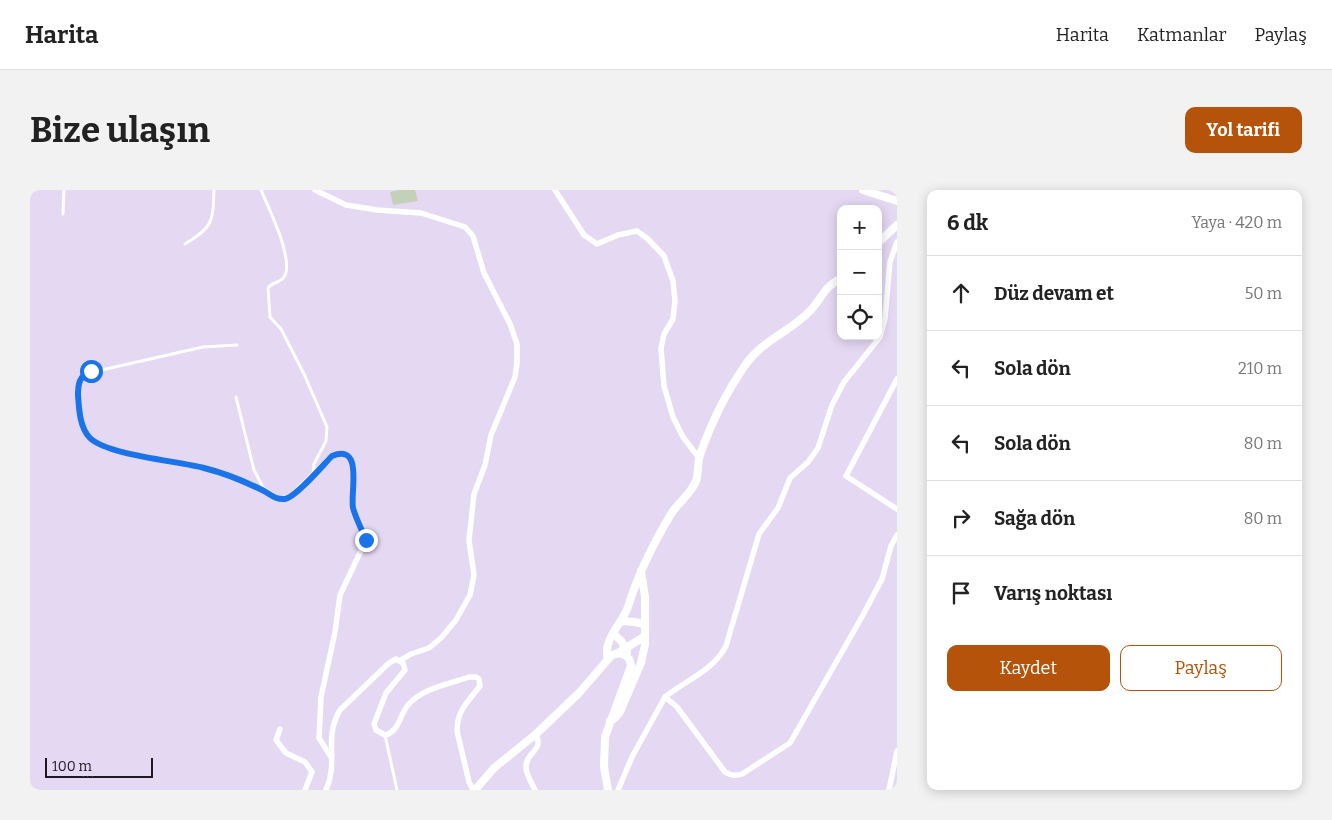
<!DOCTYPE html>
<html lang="tr">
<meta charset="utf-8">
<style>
body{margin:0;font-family:Bitter,serif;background:#f2f2f2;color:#222}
.controls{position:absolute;right:15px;top:15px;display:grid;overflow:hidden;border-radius:10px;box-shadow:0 2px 12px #0003}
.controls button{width:45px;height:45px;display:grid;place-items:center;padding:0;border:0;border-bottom:1px solid #e0e0e0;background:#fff;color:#222;font:25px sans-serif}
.scale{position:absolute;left:15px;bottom:12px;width:108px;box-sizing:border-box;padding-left:5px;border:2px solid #1d1822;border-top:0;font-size:14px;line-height:18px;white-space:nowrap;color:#1d1822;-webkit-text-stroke:4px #e5d8f2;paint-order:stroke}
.stop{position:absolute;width:15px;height:15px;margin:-11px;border:4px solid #1a73e8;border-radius:50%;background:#fff}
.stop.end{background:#1a73e8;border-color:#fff;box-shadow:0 1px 5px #0008}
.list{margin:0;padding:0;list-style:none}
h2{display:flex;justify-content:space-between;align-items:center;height:65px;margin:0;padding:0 20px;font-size:21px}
h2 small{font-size:16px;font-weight:400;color:#767676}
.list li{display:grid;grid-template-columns:32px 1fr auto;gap:15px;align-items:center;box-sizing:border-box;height:75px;padding:0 20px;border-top:1px solid #e0e0e0}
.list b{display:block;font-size:19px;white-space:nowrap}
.list em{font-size:16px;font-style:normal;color:#767676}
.actions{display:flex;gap:10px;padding:15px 20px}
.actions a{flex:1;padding:11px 0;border:1px solid #b45309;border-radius:10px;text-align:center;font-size:18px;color:#b45309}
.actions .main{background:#b45309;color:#fff}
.icon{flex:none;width:28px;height:28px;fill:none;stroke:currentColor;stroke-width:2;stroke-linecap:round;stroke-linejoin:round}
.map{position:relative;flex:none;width:867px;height:600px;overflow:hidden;border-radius:10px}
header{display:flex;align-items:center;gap:30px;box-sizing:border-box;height:70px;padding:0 25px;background:#fff;border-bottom:1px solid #e0e0e0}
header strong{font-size:24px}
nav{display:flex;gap:28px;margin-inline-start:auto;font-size:18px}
.intro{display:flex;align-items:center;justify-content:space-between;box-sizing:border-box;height:120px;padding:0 30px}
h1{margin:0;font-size:35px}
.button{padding:12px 22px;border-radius:10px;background:#b45309;color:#fff;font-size:18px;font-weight:700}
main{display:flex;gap:30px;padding:0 30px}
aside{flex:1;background:#fff;border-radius:10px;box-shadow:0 2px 12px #0003}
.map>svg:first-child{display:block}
.pitch{fill:#c5d0ba}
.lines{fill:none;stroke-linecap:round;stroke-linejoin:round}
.service{stroke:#fff;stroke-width:3}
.minor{stroke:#fff;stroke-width:5.5}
.tertiary{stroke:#fff;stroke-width:8}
.route{stroke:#1a73e8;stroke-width:6}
</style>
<header>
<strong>Harita</strong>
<nav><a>Harita</a><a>Katmanlar</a><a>Paylaş</a></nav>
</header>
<div class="intro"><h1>Bize ulaşın</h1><a class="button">Yol tarifi</a></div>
<main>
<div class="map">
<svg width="867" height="600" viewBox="0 0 867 600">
<rect width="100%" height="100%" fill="#e5d8f2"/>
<polygon class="pitch" points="369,0 385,0 388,11 363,15 360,2"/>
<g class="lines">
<g class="service">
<path d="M231 0C238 17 265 70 254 87 250 93 242 92 238 98L240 127 251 139 274 184 297 237 296 251 284 274 283 284"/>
<polyline points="33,24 34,0"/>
<path d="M155 54C183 37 183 32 184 0"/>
<polyline points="207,155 173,157 54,184 48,193 50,225 56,243 67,254 99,263 174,278 234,301"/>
<polyline points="206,207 224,280 235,301"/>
<polyline points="355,545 367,600"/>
</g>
<g class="minor">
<polyline points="285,0 316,15 347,20 391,23 435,37 443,46 454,83 480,134 487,154 487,173 485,187 461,245 455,275 444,304 439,350 444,385 440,405 426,430 411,448 399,458 381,464 371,470"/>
<polyline points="525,0 554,45 567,54 588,45 607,41 618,49 634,66 643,91 645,111 643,129 634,144 631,158 634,196 643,227 653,247 669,268"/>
<polyline points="867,189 816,286 867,319"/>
<path d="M235 301 249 309 259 308 302 266C334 253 320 302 323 318 325 329 332 340 336 350L310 405 305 442 291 507 289 548 301 567"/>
<path d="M635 507C656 490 683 481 696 456L729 344 748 318 760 288 778 272 788 258 802 215 814 192 850 147 855 128 860 72 867 52"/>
<polyline points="250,539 246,550 256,563 275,572 282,582 275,600"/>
<path d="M296 600C309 573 293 548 310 520L359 473 366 469 373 473 375 480 356 503 344 534 346 540 355 545C369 542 370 524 378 515 392 498 420 494 439 487H446L449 489 450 496C438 512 427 520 427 541L439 592 443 600"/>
<path d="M505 600C502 593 496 585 496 577 496 561 514 562 506 544"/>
<path d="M588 600 602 567 635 507 647 517 695 582C701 586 706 586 712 584L760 553 833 425 852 389 861 356 867 345"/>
<polyline points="859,600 867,561"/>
</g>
<g class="tertiary">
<polyline points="833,0 867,11"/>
<polyline points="848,53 867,35"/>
<polyline points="591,431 604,432 614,434"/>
<polyline points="584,444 592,452 597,462"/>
<polyline points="588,463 615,446"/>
<path d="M578 469C572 450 592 434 598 417 608 384 623 354 641 324 648 313 661 304 666 291 669 283 667 273 670 265 681 233 697 201 716 174 733 150 761 141 780 121 793 107 792 99 811 88"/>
<polyline points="580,531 585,528 590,522 611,473 615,455 615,407 611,381"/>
<path d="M445 600 464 578 506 544 549 503 581 466C590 460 600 465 601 476L575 547 574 577 578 600"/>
</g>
</g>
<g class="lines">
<path class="route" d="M61 181C49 186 48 194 48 205 49 220 50 238 60 248 77 265 148 271 174 278 194 283 216 292 234 301 241 305 246 310 255 309 265 308 293 275 302 266 334 253 320 302 323 318 326 329 332 340 336 350"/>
</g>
</svg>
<div class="controls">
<button>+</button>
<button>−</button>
<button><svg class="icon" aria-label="locate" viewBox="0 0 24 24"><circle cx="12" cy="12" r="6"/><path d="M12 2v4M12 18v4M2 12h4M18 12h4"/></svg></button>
</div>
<div class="scale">100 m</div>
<div class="stop" style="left:61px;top:181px"></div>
<div class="stop end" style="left:336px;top:350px"></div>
</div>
<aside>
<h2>6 dk<small>Yaya · 420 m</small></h2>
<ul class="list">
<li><svg class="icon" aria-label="ahead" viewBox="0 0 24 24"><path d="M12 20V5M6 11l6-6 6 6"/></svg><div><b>Düz devam et</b></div><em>50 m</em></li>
<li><svg class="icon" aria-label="left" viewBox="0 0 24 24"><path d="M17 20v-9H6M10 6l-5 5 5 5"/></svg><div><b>Sola dön</b></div><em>210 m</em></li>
<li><svg class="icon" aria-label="left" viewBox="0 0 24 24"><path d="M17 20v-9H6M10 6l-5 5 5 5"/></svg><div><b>Sola dön</b></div><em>80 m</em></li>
<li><svg class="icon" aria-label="right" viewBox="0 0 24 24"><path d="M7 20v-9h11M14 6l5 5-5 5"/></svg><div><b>Sağa dön</b></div><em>80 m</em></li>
<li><svg class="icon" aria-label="arrive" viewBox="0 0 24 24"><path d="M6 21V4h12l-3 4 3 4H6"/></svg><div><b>Varış noktası</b></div></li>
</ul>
<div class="actions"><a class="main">Kaydet</a><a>Paylaş</a></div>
</aside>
</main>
